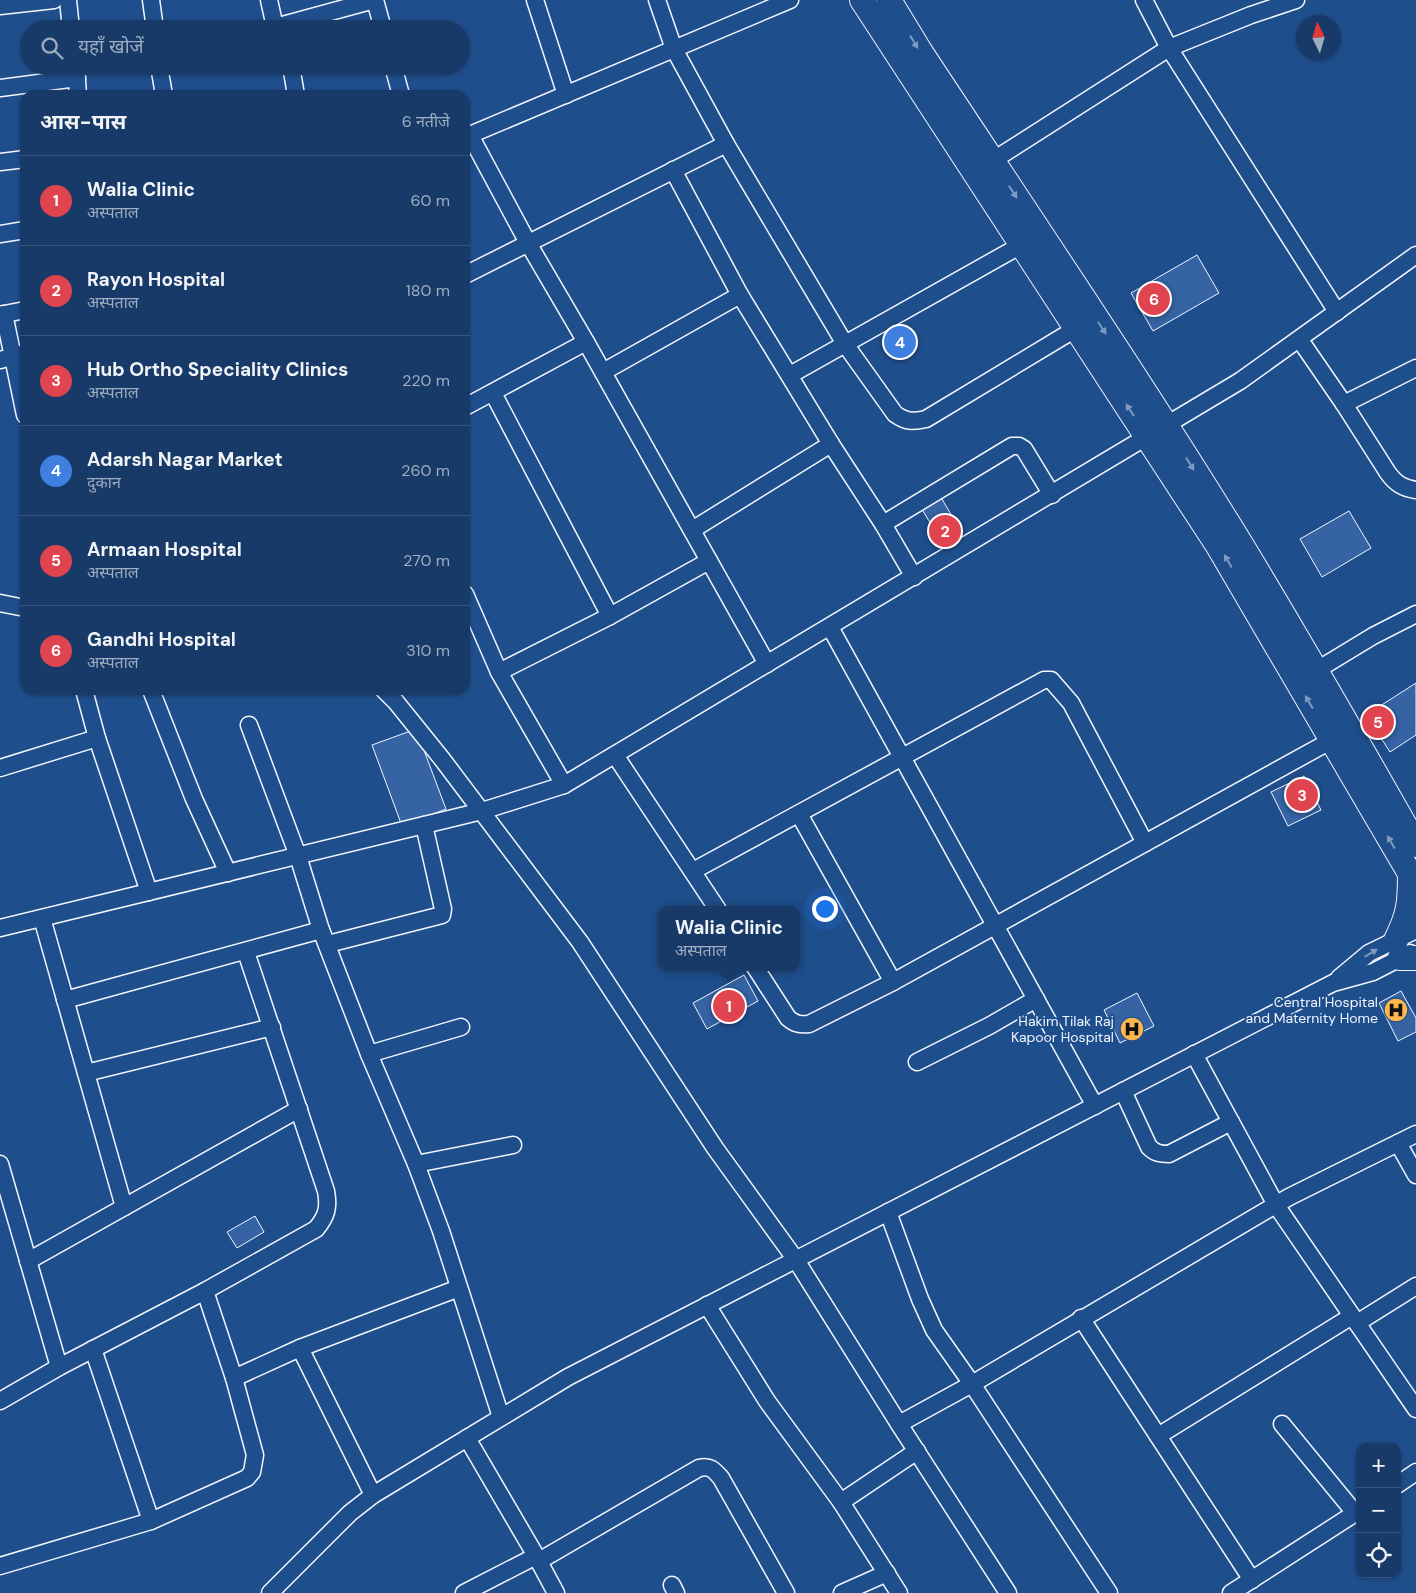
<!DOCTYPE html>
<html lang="hi">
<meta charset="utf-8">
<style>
body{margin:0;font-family:"DM Sans","Noto Sans Devanagari",sans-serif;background:#20416f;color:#f1f3f6}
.controls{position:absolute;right:15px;bottom:15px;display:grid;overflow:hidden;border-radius:10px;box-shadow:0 1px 4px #0004}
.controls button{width:45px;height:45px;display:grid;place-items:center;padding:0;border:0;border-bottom:1px solid #36547d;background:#173a69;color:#f1f3f6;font:25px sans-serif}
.compass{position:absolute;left:1296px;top:15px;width:45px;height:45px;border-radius:50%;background:#173a69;box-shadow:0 1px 4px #0004;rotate:355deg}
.you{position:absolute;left:824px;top:908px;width:18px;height:18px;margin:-12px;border:4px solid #fff;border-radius:50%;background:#1a73e8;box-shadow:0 0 0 8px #1a73e833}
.badge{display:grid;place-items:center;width:32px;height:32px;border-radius:50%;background:#e797bd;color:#fff;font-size:16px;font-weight:700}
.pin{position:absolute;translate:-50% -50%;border:2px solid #fff;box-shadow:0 1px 5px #0006}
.popup{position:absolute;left:658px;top:906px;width:142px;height:65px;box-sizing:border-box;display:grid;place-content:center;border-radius:10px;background:#173a69;filter:drop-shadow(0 1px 4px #0005);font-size:16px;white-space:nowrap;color:#9eadc0}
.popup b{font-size:19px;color:#f1f3f6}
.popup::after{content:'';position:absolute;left:50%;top:100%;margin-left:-10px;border:10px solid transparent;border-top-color:#173a69}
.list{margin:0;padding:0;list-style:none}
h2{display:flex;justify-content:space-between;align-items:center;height:65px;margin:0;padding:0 20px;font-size:21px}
h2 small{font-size:16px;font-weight:400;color:#9eadc0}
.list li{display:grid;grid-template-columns:32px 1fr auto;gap:15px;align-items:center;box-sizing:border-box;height:90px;padding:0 20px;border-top:1px solid #36547d}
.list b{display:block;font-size:19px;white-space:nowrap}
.list p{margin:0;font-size:16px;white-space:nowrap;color:#9eadc0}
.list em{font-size:16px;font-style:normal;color:#9eadc0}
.icon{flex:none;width:28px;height:28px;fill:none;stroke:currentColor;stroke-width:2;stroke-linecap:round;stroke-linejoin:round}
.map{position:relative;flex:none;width:1416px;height:1593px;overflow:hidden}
.search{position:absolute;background:#173a69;box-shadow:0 1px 4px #0004;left:20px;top:20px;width:450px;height:55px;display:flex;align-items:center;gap:12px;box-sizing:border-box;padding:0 18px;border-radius:28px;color:#9eadc0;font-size:19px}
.panel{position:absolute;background:#173a69;box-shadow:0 1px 4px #0004;left:20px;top:90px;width:450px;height:605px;border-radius:15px}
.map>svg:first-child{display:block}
.building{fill:#3563a3;stroke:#f2f6ff}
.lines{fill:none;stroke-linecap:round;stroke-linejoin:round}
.minor-casing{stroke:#f2f6ff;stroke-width:19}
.highway-casing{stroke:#f2f6ff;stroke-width:26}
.minor{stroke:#1f4e8c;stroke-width:16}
.highway{stroke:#1f4e8c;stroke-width:24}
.oneway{fill:#7e9ac0}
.labels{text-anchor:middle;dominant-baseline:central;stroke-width:4;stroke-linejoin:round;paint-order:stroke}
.poi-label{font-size:14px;fill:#f2f6ff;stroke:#1f4e8c;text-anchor:end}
</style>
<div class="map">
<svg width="1416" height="1593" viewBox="0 0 1416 1593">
<rect width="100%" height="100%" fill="#1f4e8c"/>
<g class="building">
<polygon points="1197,255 1219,293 1153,331 1131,293"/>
<polygon points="939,494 962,533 943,544 920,506"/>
<polygon points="1349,511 1371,548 1322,577 1300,539"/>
<polygon points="1416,683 1416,735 1390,752 1366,715"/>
<polygon points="416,729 446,809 402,826 372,745"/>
<polygon points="1304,776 1321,810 1288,826 1271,792"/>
<polygon points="744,975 758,1001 707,1029 693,1003"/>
<polygon points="1401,991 1416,1018 1416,1032 1398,1041 1379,1003"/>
<polygon points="1137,993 1154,1026 1120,1043 1104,1010"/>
<polygon points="255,1216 264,1232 237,1248 227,1232"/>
</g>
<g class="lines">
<g class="minor-casing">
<g id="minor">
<polyline points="68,0 71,29"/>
<polyline points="151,0 155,29"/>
<polyline points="269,0 275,27"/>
<polyline points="375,0 383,29"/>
<polyline points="535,0 566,95"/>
<path d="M657 0 674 49 726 144 845 344 895 414C906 422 913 422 926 419L1077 328"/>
<polyline points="1144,0 1169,48 1337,312"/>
<polyline points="0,6 54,0"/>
<polyline points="268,29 374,0"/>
<polyline points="76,66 78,95"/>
<polyline points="159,66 164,95"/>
<polyline points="291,66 296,95"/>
<polyline points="393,66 401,95"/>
<polyline points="0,88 77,78"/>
<polyline points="470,135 528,243 586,342 767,664"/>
<polyline points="465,137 790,0"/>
<polyline points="992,161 1169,48 1251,15 1296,0"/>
<polyline points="0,162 25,159"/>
<polyline points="673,170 740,295 831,444 883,524 914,577"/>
<polyline points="0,234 25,230"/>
<polyline points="465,275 726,144"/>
<polyline points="4,314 25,415"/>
<polyline points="0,315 25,310"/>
<path d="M1300 340 1344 404 1388 473C1396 484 1403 488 1416 490"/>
<polyline points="0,360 25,353"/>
<polyline points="603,372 740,295"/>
<polyline points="790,375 1023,244"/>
<polyline points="493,393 610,616"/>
<polyline points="1344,404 1416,368"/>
<polyline points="465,407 586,342"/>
<polyline points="883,524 1012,446 1019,446 1024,449 1052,495"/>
<polyline points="692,530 831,444"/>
<polyline points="465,594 499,672 564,785"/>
<polyline points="0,603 25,608"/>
<polyline points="830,627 1095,1106"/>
<polyline points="1317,670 1373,636 1416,614"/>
<polyline points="499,672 610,616 709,561"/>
<polyline points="84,690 97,738 149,892"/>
<polyline points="151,690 194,799 228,873"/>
<polyline points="384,690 396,702 442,759 580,942 715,1148 796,1260 899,1424 1008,1593"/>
<polyline points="249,725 298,856 321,930 369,1054 416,1164 441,1231 501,1417"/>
<polyline points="615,755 718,910"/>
<polyline points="0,768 97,738"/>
<polyline points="799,814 893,982"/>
<polyline points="693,871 1044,680 1051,680 1071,703 1145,843"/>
<polyline points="42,918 124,1207"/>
<polyline points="0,928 482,811 564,785 1240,381 1416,255"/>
<polyline points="328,944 442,915 443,909 424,825"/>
<path d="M755 967 788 1018C795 1024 800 1025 809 1024L893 982 1332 740"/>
<polyline points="1339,978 1369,953 1416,930"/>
<polyline points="65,1000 321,930"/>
<polyline points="369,1054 461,1027"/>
<polyline points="1194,1054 1276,1205 1416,1409"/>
<polyline points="917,1062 989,1026 1036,999"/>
<polyline points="86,1073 272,1027"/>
<path d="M1123 1091 1149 1147C1155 1153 1160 1154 1169 1154L1231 1122"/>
<polyline points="1398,1143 1416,1175"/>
<polyline points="0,1164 59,1367"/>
<polyline points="416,1164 513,1145"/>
<polyline points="888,1212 920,1299 934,1330 972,1384 1109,1593"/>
<polyline points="28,1261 299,1109"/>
<polyline points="707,1305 767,1401 841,1502 899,1593"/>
<polyline points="1081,1318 1252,1580"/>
<polyline points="1357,1323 1416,1286"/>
<polyline points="300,1348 373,1495"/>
<polyline points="93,1349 151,1521"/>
<polyline points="234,1378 300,1348 459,1288"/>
<path d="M0 1401 59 1367 205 1291 316 1229C327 1216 329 1207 326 1191L246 952"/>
<polyline points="899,1424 972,1384 1289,1197 1416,1134"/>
<polyline points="1282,1424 1355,1513"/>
<polyline points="1158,1436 1352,1316"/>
<polyline points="467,1438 536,1556 556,1593"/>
<polyline points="1397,1485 1416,1472"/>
<polyline points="841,1502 917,1451"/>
<path d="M539 1561 699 1468C710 1465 714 1470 721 1478L786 1593"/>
<polyline points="0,1566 151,1521 247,1478 252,1472 255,1455 234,1378 205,1291"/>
<polyline points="672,1585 676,1593"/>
<polyline points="270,1593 350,1513 373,1495 568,1377 1333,983 1373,972 1410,953"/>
<polyline points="464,1593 536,1556"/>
<polyline points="842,1593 887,1573"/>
<polyline points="1231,1593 1360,1510"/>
</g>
</g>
<g class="highway-casing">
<g id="highway">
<polyline points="862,0 1218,546 1416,884"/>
<path d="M889 0 920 51C1028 215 1138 377 1241 544 1301 643 1359 744 1416 845"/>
<path d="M1396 940C1409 914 1410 903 1410 874"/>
<polyline points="1400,958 1416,958"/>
</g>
</g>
<use href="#minor" class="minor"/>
<use href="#highway" class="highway"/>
</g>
<defs><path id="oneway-solid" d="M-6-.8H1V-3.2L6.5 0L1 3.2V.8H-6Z" transform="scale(1.25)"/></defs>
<g class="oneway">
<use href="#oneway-solid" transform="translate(914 42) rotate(59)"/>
<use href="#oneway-solid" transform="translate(1013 192) rotate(57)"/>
<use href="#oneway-solid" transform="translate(1102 328) rotate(57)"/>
<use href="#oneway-solid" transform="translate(1130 410) rotate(-123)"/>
<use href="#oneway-solid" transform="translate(1190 464) rotate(58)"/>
<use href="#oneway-solid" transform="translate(1228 561) rotate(-120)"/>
<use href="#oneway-solid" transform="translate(1309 702) rotate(-120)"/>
<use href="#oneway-solid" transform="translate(1391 842) rotate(-120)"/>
<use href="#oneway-solid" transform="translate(1371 953) rotate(-31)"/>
</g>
<defs>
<g id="hospital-disc" transform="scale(1.25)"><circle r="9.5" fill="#ffb74d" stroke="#1f4e8c"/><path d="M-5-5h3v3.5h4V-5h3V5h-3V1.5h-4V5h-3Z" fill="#111"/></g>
</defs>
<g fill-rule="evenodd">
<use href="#hospital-disc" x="1396" y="1010"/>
<use href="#hospital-disc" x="1132" y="1029"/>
</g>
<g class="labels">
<g class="poi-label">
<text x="1378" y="1002">Central Hospital<tspan x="1378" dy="16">and Maternity Home</tspan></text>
<text x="1114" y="1021">Hakim Tilak Raj<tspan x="1114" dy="16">Kapoor Hospital</tspan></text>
</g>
</g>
</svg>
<div class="controls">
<button>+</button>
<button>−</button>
<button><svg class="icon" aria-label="locate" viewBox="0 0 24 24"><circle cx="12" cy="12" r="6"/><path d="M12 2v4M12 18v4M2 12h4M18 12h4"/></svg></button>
</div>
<svg class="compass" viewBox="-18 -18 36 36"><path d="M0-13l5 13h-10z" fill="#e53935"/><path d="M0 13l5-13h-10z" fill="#9eadc0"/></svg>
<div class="you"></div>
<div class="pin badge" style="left:729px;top:1006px;background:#e0444e">1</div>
<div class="popup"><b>Walia Clinic</b>अस्पताल</div>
<div class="pin badge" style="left:945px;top:531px;background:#e0444e">2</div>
<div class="pin badge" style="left:1302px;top:795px;background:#e0444e">3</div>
<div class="pin badge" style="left:900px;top:342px;background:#3f7fe0">4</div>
<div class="pin badge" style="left:1378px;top:722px;background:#e0444e">5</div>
<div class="pin badge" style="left:1154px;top:299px;background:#e0444e">6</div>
<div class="search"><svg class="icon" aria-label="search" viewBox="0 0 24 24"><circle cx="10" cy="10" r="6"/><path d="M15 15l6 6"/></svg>यहाँ खोजें</div>
<section class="panel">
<h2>आस-पास<small>6 नतीजे</small></h2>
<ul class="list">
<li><span class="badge" style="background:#e0444e">1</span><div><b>Walia Clinic</b><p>अस्पताल</p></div><em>60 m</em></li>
<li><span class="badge" style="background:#e0444e">2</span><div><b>Rayon Hospital</b><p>अस्पताल</p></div><em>180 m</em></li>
<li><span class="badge" style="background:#e0444e">3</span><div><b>Hub Ortho Speciality Clinics</b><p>अस्पताल</p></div><em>220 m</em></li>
<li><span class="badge" style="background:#3f7fe0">4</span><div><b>Adarsh Nagar Market</b><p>दुकान</p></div><em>260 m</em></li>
<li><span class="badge" style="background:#e0444e">5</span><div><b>Armaan Hospital</b><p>अस्पताल</p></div><em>270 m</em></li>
<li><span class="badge" style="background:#e0444e">6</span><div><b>Gandhi Hospital</b><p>अस्पताल</p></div><em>310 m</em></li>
</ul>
</section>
</div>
